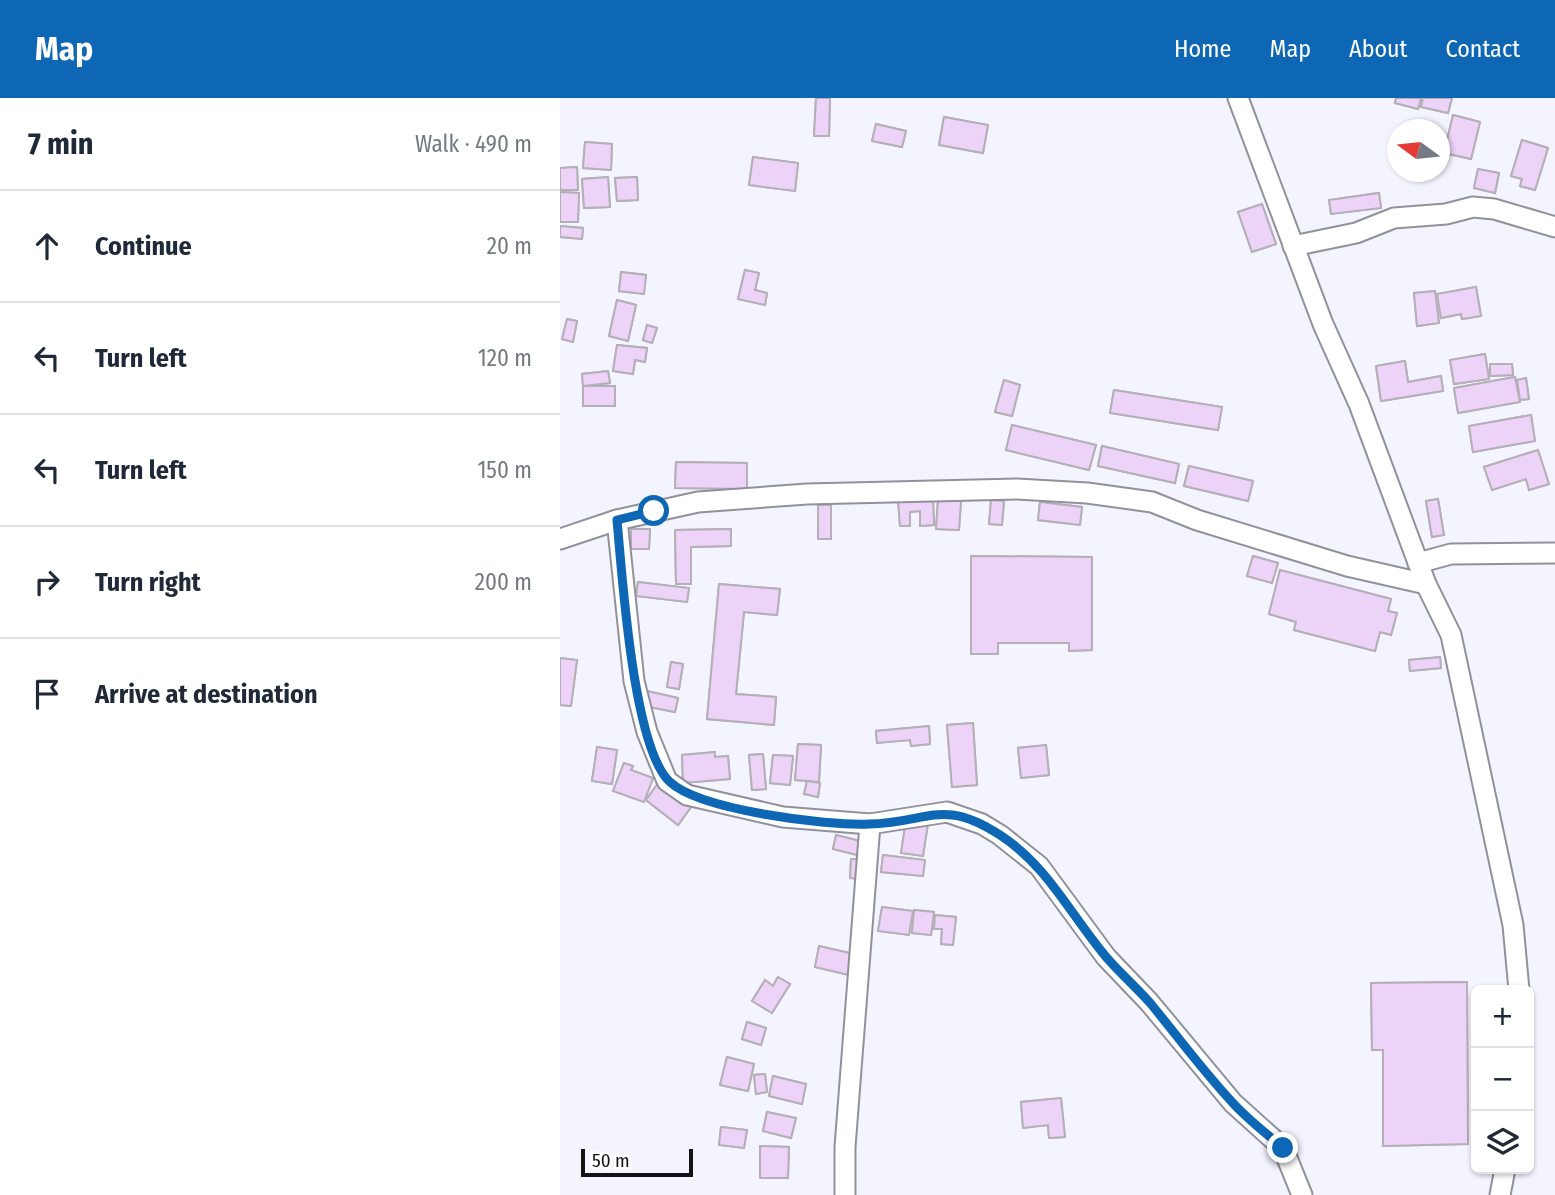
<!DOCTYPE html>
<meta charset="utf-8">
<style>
body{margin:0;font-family:"Fira Sans Condensed",sans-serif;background:#f6f6f7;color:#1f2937}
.controls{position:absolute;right:21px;bottom:21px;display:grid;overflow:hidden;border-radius:10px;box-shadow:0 2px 5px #0004}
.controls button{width:63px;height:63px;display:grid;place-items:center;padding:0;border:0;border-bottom:2px solid #e0e1e3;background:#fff;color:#1f2937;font:35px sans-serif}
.compass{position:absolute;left:827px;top:21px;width:63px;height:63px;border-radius:50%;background:#fff;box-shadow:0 2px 5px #0004;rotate:285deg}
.scale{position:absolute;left:21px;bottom:18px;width:112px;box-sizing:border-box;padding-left:7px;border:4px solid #131316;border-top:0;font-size:19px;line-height:24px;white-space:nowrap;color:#131316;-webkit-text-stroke:5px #fff;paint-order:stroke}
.stop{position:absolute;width:21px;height:21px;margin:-16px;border:5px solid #0d67b4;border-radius:50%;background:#fff}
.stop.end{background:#0d67b4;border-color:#fff;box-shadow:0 2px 7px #0008}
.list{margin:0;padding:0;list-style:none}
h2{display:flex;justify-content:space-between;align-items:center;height:91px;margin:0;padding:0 28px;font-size:30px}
h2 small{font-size:23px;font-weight:400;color:#747a83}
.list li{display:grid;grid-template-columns:46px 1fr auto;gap:21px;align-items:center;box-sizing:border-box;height:112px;padding:0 28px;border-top:2px solid #e0e1e3}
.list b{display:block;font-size:26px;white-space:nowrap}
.list em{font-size:23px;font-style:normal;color:#747a83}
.icon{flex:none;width:38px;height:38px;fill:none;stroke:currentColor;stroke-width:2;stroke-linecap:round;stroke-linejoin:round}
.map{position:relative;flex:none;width:995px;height:1097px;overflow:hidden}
header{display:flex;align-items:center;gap:42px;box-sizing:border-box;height:98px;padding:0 35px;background:#0d67b4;color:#fff}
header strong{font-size:33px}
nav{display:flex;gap:38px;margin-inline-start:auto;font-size:24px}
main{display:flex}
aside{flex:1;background:#fff}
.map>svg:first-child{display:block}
.building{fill:#eed3f9;stroke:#b5afb8;stroke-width:2}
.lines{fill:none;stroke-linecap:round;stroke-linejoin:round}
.minor-casing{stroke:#91919a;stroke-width:23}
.minor{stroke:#fff;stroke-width:19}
.route{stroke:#0d67b4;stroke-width:9}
</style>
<header>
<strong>Map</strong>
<nav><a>Home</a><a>Map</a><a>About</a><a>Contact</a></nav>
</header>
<main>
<aside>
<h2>7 min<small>Walk · 490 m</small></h2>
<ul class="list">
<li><svg class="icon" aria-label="ahead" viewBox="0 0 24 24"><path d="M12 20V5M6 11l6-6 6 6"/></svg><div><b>Continue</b></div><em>20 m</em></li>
<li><svg class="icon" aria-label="left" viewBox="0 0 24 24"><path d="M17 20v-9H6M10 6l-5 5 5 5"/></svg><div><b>Turn left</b></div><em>120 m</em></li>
<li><svg class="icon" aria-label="left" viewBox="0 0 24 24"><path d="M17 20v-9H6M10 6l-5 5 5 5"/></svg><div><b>Turn left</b></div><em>150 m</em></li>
<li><svg class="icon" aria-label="right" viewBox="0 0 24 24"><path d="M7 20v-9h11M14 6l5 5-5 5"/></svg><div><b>Turn right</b></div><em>200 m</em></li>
<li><svg class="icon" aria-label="arrive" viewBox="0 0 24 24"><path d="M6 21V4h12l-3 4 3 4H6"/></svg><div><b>Arrive at destination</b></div></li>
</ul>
</aside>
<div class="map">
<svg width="995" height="1097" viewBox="0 0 995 1097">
<rect width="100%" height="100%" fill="#f4f4ff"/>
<g class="building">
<polygon points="256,0 270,0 269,38 254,38"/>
<polygon points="256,0 270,0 269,38 254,38"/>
<polygon points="836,0 861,0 858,11 835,5"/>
<polygon points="836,0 861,0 858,11 835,5"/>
<polygon points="863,0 892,0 888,15 861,9"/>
<polygon points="863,0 892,0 888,15 861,9"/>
<polygon points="893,17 920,24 911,61 884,55"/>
<polygon points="893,17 920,24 911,61 884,55"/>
<polygon points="384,19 428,27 423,55 379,47"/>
<polygon points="384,19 428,27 423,55 379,47"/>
<polygon points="316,26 346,33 342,49 312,43"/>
<polygon points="316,26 346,33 342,49 312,43"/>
<polygon points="962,42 988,50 975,92 960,88 962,81 951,78"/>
<polygon points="962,42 988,50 975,92 960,88 962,81 951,78"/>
<polygon points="25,44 52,46 51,72 23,70"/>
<polygon points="25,44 52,46 51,72 23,70"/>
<polygon points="193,59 238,65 235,93 189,87"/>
<polygon points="193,59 238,65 235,93 189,87"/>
<polygon points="17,69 18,92 0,92 0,70"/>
<polygon points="17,69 18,92 0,92 0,70"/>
<polygon points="918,71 939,75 935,95 914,90"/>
<polygon points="918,71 939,75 935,95 914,90"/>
<polygon points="48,79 50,109 24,110 22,81"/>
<polygon points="48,79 50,109 24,110 22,81"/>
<polygon points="77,79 78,102 57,103 55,80"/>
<polygon points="77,79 78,102 57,103 55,80"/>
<polygon points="0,94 19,95 18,124 0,124"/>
<polygon points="0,94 19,95 18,124 0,124"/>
<polygon points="819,95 821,110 771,116 769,102"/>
<polygon points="819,95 821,110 771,116 769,102"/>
<polygon points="702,106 716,146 692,154 678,114"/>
<polygon points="702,106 716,146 692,154 678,114"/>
<polygon points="0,128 23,130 22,141 0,139"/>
<polygon points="0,128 23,130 22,141 0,139"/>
<polygon points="185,172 199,175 195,192 207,195 205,207 178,201"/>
<polygon points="185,172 199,175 195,192 207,195 205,207 178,201"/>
<polygon points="61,174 86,177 84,196 59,193"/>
<polygon points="61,174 86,177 84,196 59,193"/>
<polygon points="916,189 921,218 902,221 901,216 881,220 877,196"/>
<polygon points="916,189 921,218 902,221 901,216 881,220 877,196"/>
<polygon points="875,193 879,225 857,228 854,195"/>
<polygon points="875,193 879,225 857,228 854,195"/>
<polygon points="57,202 76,207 68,243 49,238"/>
<polygon points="57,202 76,207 68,243 49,238"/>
<polygon points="7,221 17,223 13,244 2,241"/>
<polygon points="7,221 17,223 13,244 2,241"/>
<polygon points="87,227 97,230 92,245 83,242"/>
<polygon points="87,227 97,230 92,245 83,242"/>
<polygon points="57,247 87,250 85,264 75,262 73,276 53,273"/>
<polygon points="57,247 87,250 85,264 75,262 73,276 53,273"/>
<polygon points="925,256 929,281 894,286 890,262"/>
<polygon points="925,256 929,281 894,286 890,262"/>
<polygon points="845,263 848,284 881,278 883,293 821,303 816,268"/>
<polygon points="845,263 848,284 881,278 883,293 821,303 816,268"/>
<polygon points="930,266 952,266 953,277 930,278"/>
<polygon points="930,266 952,266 953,277 930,278"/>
<polygon points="48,273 50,285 23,288 22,276"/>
<polygon points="48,273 50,285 23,288 22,276"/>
<polygon points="955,279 960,304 898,315 894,290"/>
<polygon points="955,279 960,304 898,315 894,290"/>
<polygon points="966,280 969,301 960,302 957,282"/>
<polygon points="966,280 969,301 960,302 957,282"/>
<polygon points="444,282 460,287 452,318 435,314"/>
<polygon points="444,282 460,287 452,318 435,314"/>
<rect x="23" y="288" width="32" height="20"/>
<rect x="23" y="288" width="32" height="20"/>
<polygon points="554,292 662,309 658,332 550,315"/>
<polygon points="554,292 662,309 658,332 550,315"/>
<polygon points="971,317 975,343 913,354 909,328"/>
<polygon points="971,317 975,343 913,354 909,328"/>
<polygon points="452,327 536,347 529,372 446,352"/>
<polygon points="452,327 536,347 529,372 446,352"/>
<polygon points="542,348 619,366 615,385 538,368"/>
<polygon points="542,348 619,366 615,385 538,368"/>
<polygon points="978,352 989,386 969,392 966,381 932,392 924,369"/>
<polygon points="978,352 989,386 969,392 966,381 932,392 924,369"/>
<polygon points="116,364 187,365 187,391 115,390"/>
<polygon points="116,364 187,365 187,391 115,390"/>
<polygon points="629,368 693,383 688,403 624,388"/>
<polygon points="629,368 693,383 688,403 624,388"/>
<polygon points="373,399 374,427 360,428 360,413 350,414 350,428 340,428 338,401"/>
<polygon points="373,399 374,427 360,428 360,413 350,414 350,428 340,428 338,401"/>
<polygon points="378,401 401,403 399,432 376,431"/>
<polygon points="378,401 401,403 399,432 376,431"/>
<polygon points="878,401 884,437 872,439 866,403"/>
<polygon points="878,401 884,437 872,439 866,403"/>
<polygon points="431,402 444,403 442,427 429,426"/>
<polygon points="431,402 444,403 442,427 429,426"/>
<polygon points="480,404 522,409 520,427 478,422"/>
<polygon points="480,404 522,409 520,427 478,422"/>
<rect x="258" y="407" width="13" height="34"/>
<rect x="258" y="407" width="13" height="34"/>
<polygon points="71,431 90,431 89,451 71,451"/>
<polygon points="71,431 90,431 89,451 71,451"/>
<polygon points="171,431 171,448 131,449 131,486 116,486 115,432"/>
<polygon points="171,431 171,448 131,449 131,486 116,486 115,432"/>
<polygon points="411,458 532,459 532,552 509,553 509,545 438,545 438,556 411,556"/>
<polygon points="411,458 532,459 532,552 509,553 509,545 438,545 438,556 411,556"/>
<polygon points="693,458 718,465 712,485 687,478"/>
<polygon points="693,458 718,465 712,485 687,478"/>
<polygon points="720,472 831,501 828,513 837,515 831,537 820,534 815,553 734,532 736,524 709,516"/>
<polygon points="720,472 831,501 828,513 837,515 831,537 820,534 815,553 734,532 736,524 709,516"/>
<polygon points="78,484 129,490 127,504 76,498"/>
<polygon points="78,484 129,490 127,504 76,498"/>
<polygon points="159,486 220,491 217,517 184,514 176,596 216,599 214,627 147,621"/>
<polygon points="159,486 220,491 217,517 184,514 176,596 216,599 214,627 147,621"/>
<polygon points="880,559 881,570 850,573 849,562"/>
<polygon points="880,559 881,570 850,573 849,562"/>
<polygon points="0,560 17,562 11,608 0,607"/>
<polygon points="0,560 17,562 11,608 0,607"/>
<polygon points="111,564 123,566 119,591 107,589"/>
<polygon points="111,564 123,566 119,591 107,589"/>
<polygon points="87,593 118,600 115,614 84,608"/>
<polygon points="87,593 118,600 115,614 84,608"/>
<polygon points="413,625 417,687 392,689 387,627"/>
<polygon points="413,625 417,687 392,689 387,627"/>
<polygon points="369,628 370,646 351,648 350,642 317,645 316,633"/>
<polygon points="369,628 370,646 351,648 350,642 317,645 316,633"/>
<polygon points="238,646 261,647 259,684 235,682"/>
<polygon points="238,646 261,647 259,684 235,682"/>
<polygon points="486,647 489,677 461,680 458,650"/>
<polygon points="486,647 489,677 461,680 458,650"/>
<polygon points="37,649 57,652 52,686 32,683"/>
<polygon points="37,649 57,652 52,686 32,683"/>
<polygon points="155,654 155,659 168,658 170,681 123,685 122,657"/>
<polygon points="155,654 155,659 168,658 170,681 123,685 122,657"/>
<polygon points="203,656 206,691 192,692 189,657"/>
<polygon points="203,656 206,691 192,692 189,657"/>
<polygon points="213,657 233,658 230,687 210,685"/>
<polygon points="213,657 233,658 230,687 210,685"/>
<polygon points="64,665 73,668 71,672 93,680 84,704 53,693"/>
<polygon points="64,665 73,668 71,672 93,680 84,704 53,693"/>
<polygon points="247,683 260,685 258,699 244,696"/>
<polygon points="247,683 260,685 258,699 244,696"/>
<polygon points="99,684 131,709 118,727 86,702"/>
<polygon points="99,684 131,709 118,727 86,702"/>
<polygon points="346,722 368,725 363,758 341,755"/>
<polygon points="346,722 368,725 363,758 341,755"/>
<polygon points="276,737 304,744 301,758 273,751"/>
<polygon points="276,737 304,744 301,758 273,751"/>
<polygon points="323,757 365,762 363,778 321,774"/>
<polygon points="323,757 365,762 363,778 321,774"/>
<polygon points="291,761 305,762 303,781 290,780"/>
<polygon points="291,761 305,762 303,781 290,780"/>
<polygon points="322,809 353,813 349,837 318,833"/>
<polygon points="322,809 353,813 349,837 318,833"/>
<polygon points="354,812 374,814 371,837 352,835"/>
<polygon points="354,812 374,814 371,837 352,835"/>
<polygon points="375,817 396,819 393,847 381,846 382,831 374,831"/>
<polygon points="375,817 396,819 393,847 381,846 382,831 374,831"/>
<polygon points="259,848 294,856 289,877 255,869"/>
<polygon points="259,848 294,856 289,877 255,869"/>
<polygon points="218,879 230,886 212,915 192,903 205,882 213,888"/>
<polygon points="218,879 230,886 212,915 192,903 205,882 213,888"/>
<polygon points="907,884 908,1046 823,1048 823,952 812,952 811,885"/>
<polygon points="907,884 908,1046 823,1048 823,952 812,952 811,885"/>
<polygon points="187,924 206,930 201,947 182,941"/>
<polygon points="187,924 206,930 201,947 182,941"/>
<polygon points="167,959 194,966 188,993 160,987"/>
<polygon points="167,959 194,966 188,993 160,987"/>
<polygon points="205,976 207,994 196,996 194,977"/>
<polygon points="205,976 207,994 196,996 194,977"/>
<polygon points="213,978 246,986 242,1006 209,998"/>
<polygon points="213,978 246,986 242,1006 209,998"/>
<polygon points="501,1000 505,1039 489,1040 488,1027 463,1030 461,1004"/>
<polygon points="501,1000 505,1039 489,1040 488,1027 463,1030 461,1004"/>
<polygon points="207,1014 236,1020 231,1040 203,1033"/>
<polygon points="207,1014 236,1020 231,1040 203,1033"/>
<polygon points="161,1029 187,1032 184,1050 159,1047"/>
<polygon points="161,1029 187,1032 184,1050 159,1047"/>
<polygon points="200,1048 229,1049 228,1080 200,1080"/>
<polygon points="200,1048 229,1049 228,1080 200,1080"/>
</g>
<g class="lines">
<g class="minor-casing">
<g id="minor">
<polyline points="678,0 763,226 799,306 866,486 891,537 953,827 959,892"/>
<polyline points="733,148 796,135 834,120 886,116 913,109 934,111 995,129"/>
<polyline points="57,422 74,583 87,634 107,683 127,697 223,719 310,726 387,714 422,726 440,737 479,768 546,859 589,904 673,1005 723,1050 742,1097"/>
<polyline points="0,441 57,422 138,404 247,396 457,391 527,395 592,404 637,422 787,468 866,486"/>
<polyline points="858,465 891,456 995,455"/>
<polyline points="285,1097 285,1049 310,726"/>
<polyline points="940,1097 945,1071"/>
</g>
</g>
<use href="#minor" class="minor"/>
</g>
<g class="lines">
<path class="route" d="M94 413 57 422C62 475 73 651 110 684 140 712 266 728 309 726 368 725 382 699 440 737 488 768 511 818 547 860 561 876 577 890 591 906 618 939 643 973 672 1004 687 1021 706 1035 723 1050"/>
</g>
</svg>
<div class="controls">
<button>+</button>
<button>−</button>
<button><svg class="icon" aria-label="layers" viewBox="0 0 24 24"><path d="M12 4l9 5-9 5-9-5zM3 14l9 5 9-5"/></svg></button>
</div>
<svg class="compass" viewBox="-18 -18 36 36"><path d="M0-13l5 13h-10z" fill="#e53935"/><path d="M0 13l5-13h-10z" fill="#747a83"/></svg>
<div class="scale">50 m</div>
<div class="stop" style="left:94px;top:413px"></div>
<div class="stop end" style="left:723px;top:1050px"></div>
</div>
</main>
